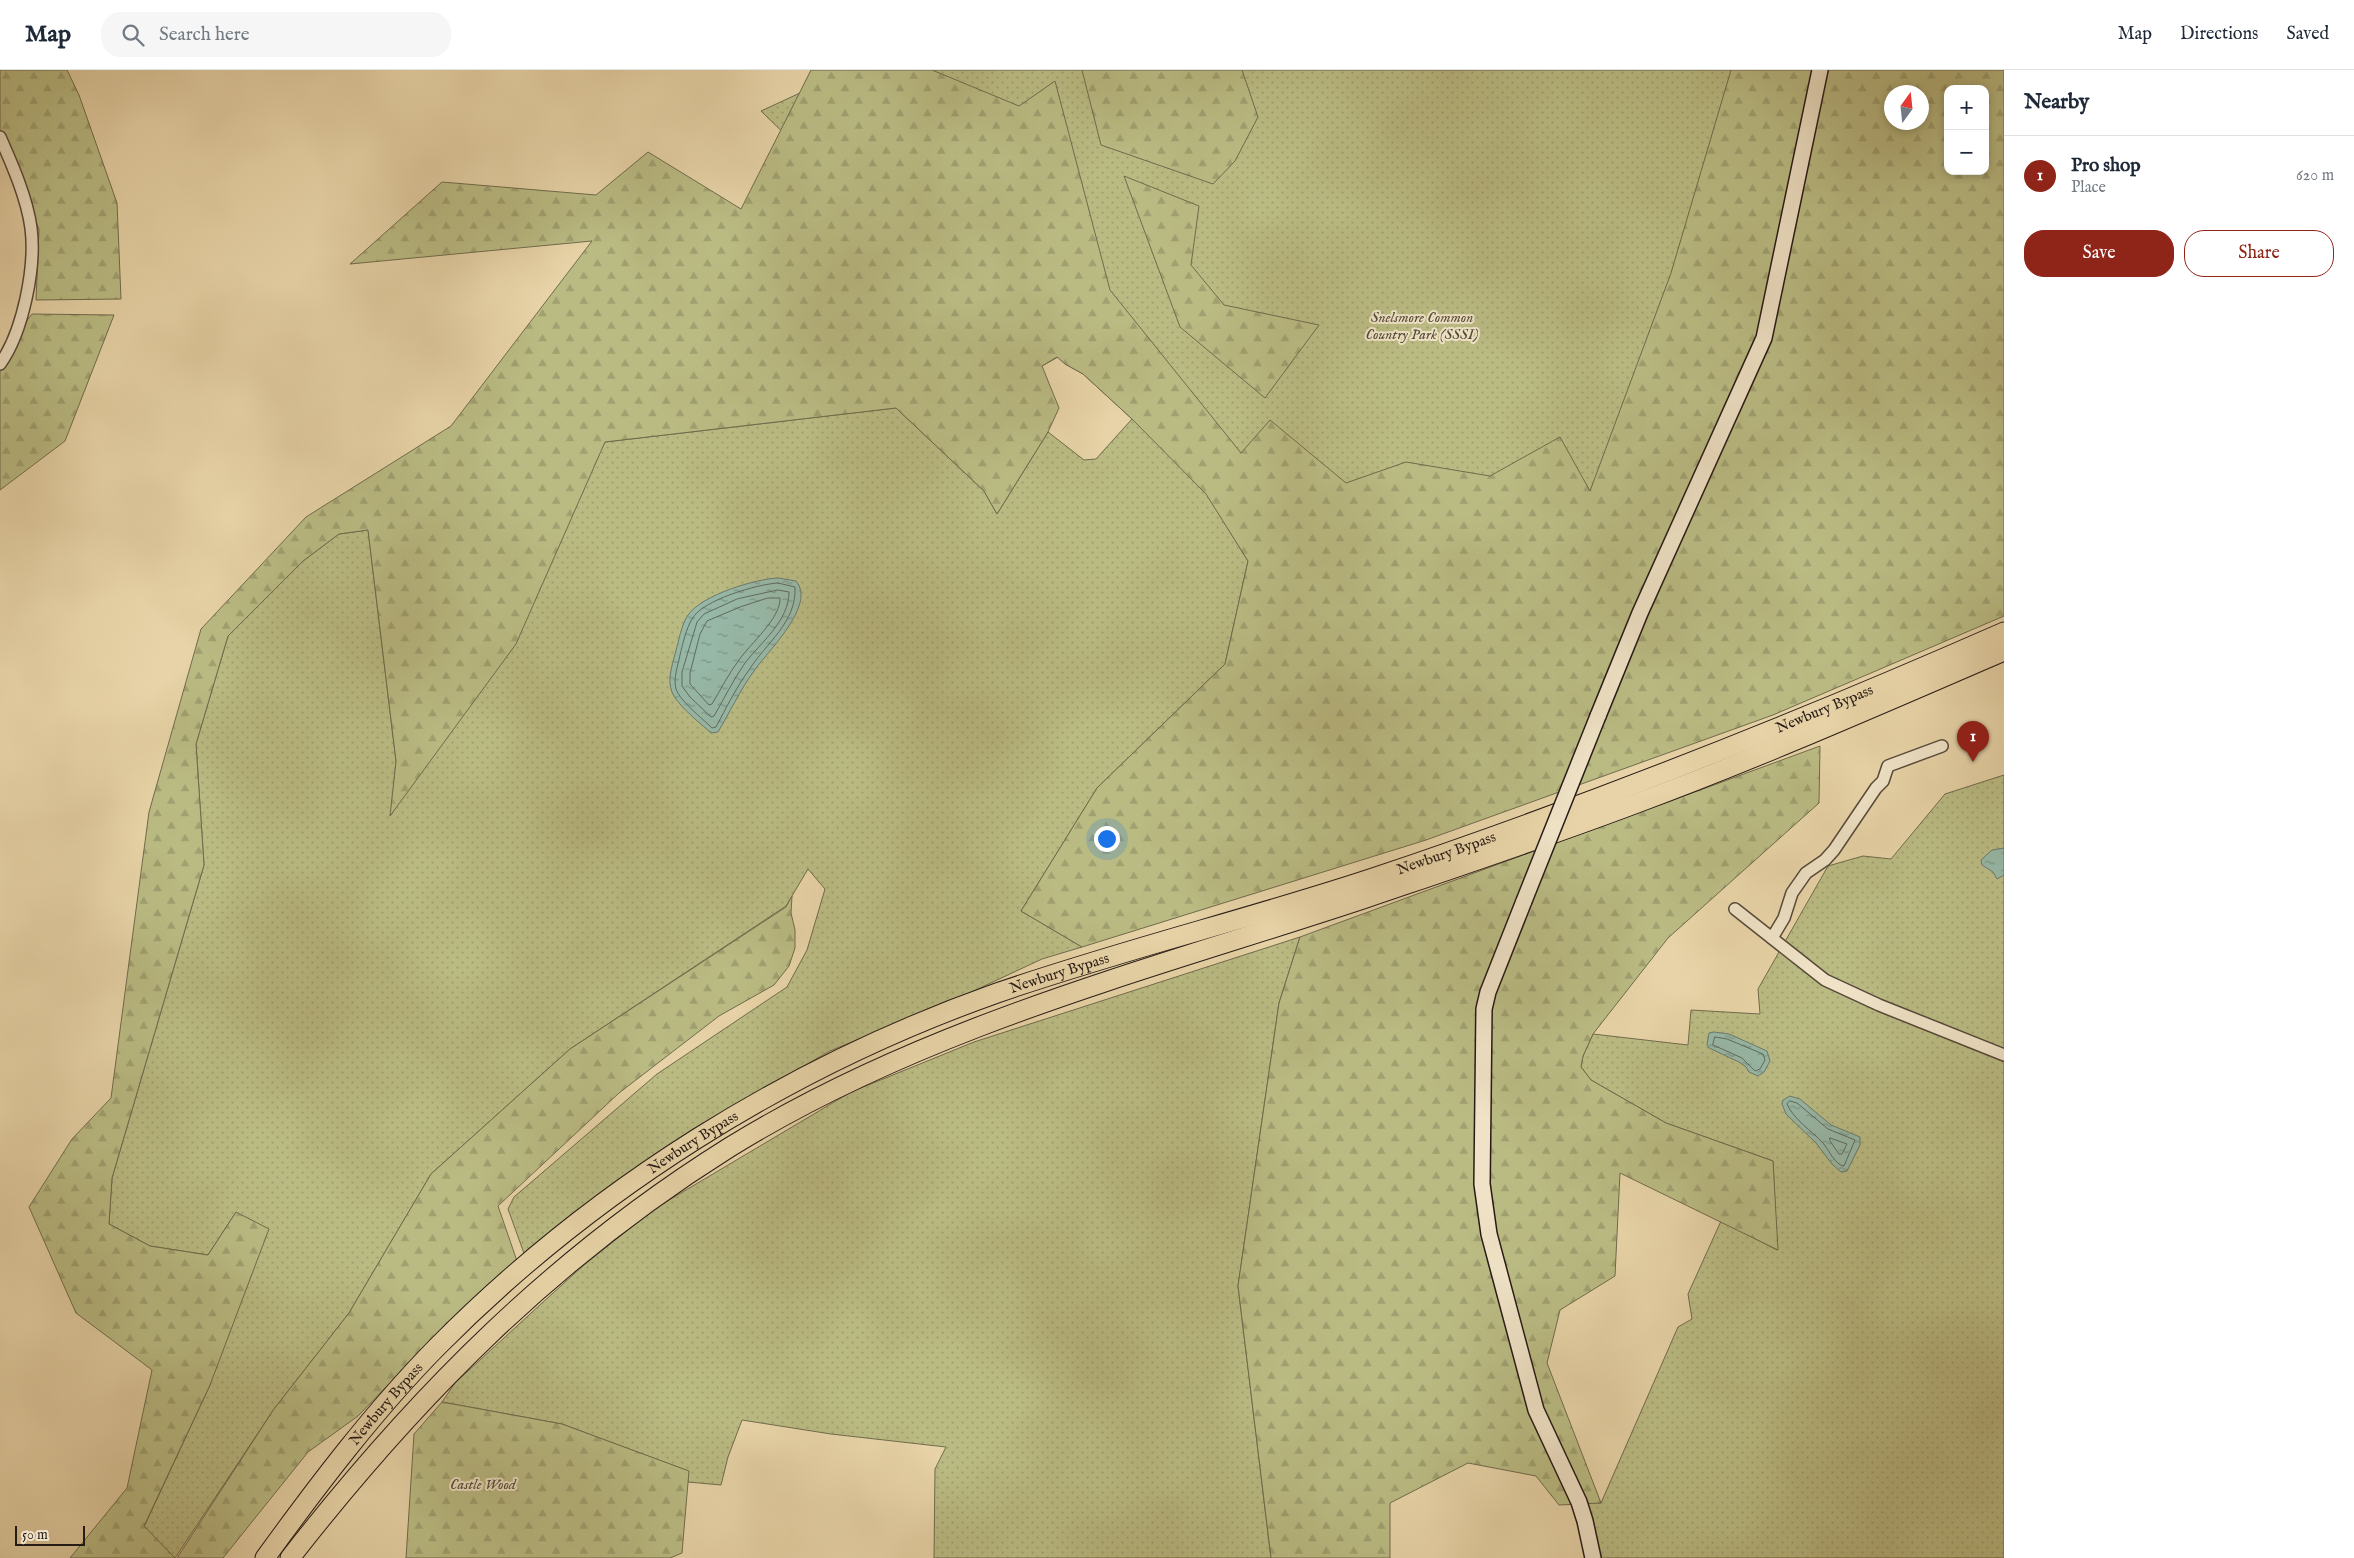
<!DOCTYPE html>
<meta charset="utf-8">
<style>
body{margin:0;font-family:"IM FELL English",serif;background:#f6f6f7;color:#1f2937}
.controls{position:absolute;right:15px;top:15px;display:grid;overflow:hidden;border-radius:10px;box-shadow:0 2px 8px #0003}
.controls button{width:45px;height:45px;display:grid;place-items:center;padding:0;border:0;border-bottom:1px solid #e0e1e3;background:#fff;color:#1f2937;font:25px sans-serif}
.compass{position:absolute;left:1884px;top:15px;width:45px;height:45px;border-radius:50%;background:#fff;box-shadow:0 2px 8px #0003;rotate:15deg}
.scale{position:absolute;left:15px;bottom:12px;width:70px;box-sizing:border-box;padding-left:5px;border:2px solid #271b16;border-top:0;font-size:14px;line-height:18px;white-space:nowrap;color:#271b16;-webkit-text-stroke:4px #efe2c6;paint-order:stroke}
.you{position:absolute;left:1106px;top:768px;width:18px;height:18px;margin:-12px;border:4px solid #fff;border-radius:50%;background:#1a73e8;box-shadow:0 0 0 8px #1a73e833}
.badge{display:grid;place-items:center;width:32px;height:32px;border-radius:50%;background:#8f2418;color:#fff;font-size:16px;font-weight:700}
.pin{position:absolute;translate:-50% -41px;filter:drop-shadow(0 1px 2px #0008)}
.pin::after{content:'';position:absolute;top:26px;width:18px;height:15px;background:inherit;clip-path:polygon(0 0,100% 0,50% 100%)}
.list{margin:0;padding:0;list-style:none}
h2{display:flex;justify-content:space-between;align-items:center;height:65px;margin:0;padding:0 20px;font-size:21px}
h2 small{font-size:16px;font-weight:400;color:#747a83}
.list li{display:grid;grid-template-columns:32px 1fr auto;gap:15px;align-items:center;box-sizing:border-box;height:80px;padding:0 20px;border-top:1px solid #e0e1e3}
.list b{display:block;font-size:19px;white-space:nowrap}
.list p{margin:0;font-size:16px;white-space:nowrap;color:#747a83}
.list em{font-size:16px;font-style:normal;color:#747a83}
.actions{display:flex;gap:10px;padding:15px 20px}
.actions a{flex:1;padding:11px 0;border:1px solid #8f2418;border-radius:20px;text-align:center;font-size:18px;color:#8f2418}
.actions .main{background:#8f2418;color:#fff}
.icon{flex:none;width:28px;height:28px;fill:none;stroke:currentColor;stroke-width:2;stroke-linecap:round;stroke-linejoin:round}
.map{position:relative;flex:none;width:2004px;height:1488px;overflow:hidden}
header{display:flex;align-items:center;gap:30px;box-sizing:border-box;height:70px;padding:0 25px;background:#fff;border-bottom:1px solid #e0e1e3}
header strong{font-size:24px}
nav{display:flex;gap:28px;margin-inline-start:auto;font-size:18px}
.search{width:350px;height:45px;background:#f6f6f7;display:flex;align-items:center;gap:12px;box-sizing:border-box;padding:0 18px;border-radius:20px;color:#747a83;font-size:19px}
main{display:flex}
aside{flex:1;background:#fff}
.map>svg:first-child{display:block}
.grass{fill:url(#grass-dots);stroke:#706b4c}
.forest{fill:url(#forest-firs);stroke:#706b4c;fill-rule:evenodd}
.water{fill:url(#water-ripples);stroke:#6a796d}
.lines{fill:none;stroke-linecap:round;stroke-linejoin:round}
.shore{stroke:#5f6a5e;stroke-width:1}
.minor-casing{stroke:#57493a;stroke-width:14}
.secondary-casing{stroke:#271b16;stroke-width:18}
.trunk-casing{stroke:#271b16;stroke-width:21}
.minor{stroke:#efe2c6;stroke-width:11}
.secondary{stroke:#efe2c6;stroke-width:15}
.trunk{stroke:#e7d3a7;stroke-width:19}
.secondary-bridge-casing{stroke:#271b16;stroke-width:18;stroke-linecap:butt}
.secondary-bridge{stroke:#efe2c6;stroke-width:15}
.labels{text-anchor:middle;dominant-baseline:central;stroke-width:4;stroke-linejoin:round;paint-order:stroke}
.park-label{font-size:15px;font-style:italic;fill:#534b37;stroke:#efe2c6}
.street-label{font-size:15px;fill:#271b16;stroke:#efe2c6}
</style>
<header>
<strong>Map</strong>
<div class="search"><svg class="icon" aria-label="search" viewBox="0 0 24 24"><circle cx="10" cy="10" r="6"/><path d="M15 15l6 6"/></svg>Search here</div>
<nav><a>Map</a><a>Directions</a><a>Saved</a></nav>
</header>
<main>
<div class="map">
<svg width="2004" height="1488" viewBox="0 0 2004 1488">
<defs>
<pattern id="grass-dots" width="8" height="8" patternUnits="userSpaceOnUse" patternTransform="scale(1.25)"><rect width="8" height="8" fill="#babb83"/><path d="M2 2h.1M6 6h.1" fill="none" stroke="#a0a070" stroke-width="1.8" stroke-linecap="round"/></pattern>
<pattern id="forest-firs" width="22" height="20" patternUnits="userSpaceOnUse" patternTransform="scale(1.25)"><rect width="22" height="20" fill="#babb83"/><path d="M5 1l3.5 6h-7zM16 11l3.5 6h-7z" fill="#a0a070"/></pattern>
<pattern id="water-ripples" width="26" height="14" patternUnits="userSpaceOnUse" patternTransform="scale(1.25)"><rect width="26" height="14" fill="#97b8a7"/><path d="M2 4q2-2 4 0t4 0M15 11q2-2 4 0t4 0" fill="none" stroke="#7b9587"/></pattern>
</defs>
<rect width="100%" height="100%" fill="#e7d3a7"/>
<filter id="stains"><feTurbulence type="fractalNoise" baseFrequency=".004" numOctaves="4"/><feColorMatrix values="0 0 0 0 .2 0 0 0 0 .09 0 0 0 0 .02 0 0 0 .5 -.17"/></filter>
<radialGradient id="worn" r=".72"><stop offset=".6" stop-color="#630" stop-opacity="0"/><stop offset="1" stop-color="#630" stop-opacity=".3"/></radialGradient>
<g class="grass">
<polygon points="815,0 1820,0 1684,445 1352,547 1208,426 1248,491 1225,594 1097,718 1021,841 1082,877 1042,889 965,925 830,981 693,1059 525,1186 508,1139 514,1127 657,1004 787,917 807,880 825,819 808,799 786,836 570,979 431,1104 349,1243 274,1339 175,1488 144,1457 210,1315 236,1142 208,1185 150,1176 109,1154 112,1108 204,795 196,674 228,566 303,491 339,464 368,460 396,691 391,745 605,372 896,338 984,421 997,444 1048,362 1084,390 1096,389 1132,349 1083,304 1065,294 1058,287 1042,296 798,77 761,41 813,17"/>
<polygon points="2004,705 2004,1488 1593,1488 1579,1432 1601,1433 1678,1257 1692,1249 1688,1224 1721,1151 1777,1180 1773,1091 1666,1053 1591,1010 1581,997 1583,986 1593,964 1688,975 1691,940 1760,944 1758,919 1828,796 1863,786 1891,789 1945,724"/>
<polygon points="1300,867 1279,933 1238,1216 1271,1488 934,1488 935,1399 946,1377 831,1364 742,1350 728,1387 721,1415 688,1412 688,1401 562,1354 442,1332 455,1313 542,1233 584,1195 654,1139 851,1022 974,972"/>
</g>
<g class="forest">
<polygon points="0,0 67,0 79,25 117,133 121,229 36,230 39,159 0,72"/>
<path d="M811 0H932L1019 36 1055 11 1110 220 1241 383 1270 350 1346 413 1406 392 1490 406 1560 367 1590 421 1671 203 1731 0H2004V546L1773 645 1426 770 1082 877 1021 841 1097 718 1225 594 1248 491 1206 424 1132 349 1083 304 1065 294 1057 287 1042 296 1059 338 1048 362 997 444 984 421 896 338 605 372 516 574 390 746 396 691 368 460 339 464 303 491 228 566 196 674 204 795 112 1108 109 1154 150 1176 208 1185 236 1142 269 1159 210 1315 144 1456 175 1488H70L127 1418 152 1300 76 1243 29 1137 72 1069 111 1028 149 742 201 559 306 447 451 356 592 171 350 194 442 112 596 125 648 82 741 139ZM1948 19H1985V101H1948ZM1892 22H1922V52H1892Z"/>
<polygon points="1082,0 1242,0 1258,47 1235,91 1213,114 1101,75"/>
<polygon points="1124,106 1199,136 1191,195 1224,235 1319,255 1265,328 1180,257"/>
<polygon points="32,244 114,245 65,371 0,420 0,298 21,258"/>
<polygon points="1820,676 1819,733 1668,868 1593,964 1583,986 1581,997 1591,1010 1666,1053 1773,1091 1778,1180 1620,1103 1615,1206 1560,1240 1547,1293 1601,1433 1559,1435 1536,1406 1468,1393 1390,1433 1390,1488 1271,1488 1238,1216 1279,933 1300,867"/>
<polygon points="792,826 791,843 795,860 795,878 789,896 774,915 719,946 619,1023 498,1136 517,1191 453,1248 358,1346 308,1382 223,1488 177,1488 274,1339 349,1243 431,1104 570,979 786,837"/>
<polygon points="442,1332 562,1354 689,1401 682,1483 670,1488 406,1488 414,1364"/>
</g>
<g class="water">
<path d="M778 508 796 511C817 535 766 583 754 601 740 620 730 642 718 662L711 663C700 653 677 635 672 622 667 610 672 596 675 584 679 571 681 555 688 545 702 525 755 509 778 508Z"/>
<polygon points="2004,778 2004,805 1997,809 1993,802 1982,795 1981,790 1992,780"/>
<polygon points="1714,962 1729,964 1767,981 1770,991 1764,1002 1758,1006 1749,1002 1746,997 1739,992 1709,978 1707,975 1709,963"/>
<polygon points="1790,1026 1800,1029 1831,1055 1860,1067 1860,1075 1847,1101 1841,1102 1832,1094 1816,1073 1786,1044 1782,1034 1783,1030"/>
</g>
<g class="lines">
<g class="shore">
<path d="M778 513 795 517C797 552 766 573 749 600 736 618 726 638 716 657L712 658C703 649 680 631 676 619 673 608 678 596 680 585 683 573 686 559 692 549 702 530 758 514 778 513Z"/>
<path d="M778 520 789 522C789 551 761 572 745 593 733 610 724 629 714 646L711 647 690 627 682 616V602L697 552 704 544 737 529Z"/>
<path d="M768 528H780C781 548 750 574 739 590 729 603 721 619 712 634L709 635 690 614V603L700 564 707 551 740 537Z"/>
<polygon points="1715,967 1727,969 1763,984 1765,990 1760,999 1755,1001 1742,988 1713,975"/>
<path d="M1790 1031 1797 1033 1828 1059 1855 1070 1844 1096C1835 1095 1829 1080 1823 1073 1813 1062 1792 1048 1787 1034Z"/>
<polygon points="1830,1068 1847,1074 1842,1084 1839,1084 1830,1071"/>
</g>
<g class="minor-casing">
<g id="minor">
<path d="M0 67C12 94 27 128 31 158 36 197 23 262 0 294"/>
<polyline points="1735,839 1825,910 1879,935 2004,985"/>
<polyline points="1772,868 1784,848 1792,823 1806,803 1825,790 1834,780 1876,718 1883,711 1888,696 1942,676"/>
</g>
</g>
<g class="secondary-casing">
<g id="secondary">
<polyline points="1598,646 1640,543 1764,268 1820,0"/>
<polyline points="1524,831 1488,922 1484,939 1482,1114 1489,1164 1536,1340 1579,1432 1585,1451 1593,1488"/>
</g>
</g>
<g class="trunk-casing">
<g id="trunk">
<path id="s1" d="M265 1488C318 1415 374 1341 437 1277 593 1119 788 997 997 923 1121 880 1249 849 1373 808 1588 736 1797 653 2004 562"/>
<path d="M290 1488C417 1325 554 1187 730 1077 926 956 1149 900 1366 828 1457 797 1547 767 1637 733 1761 687 1883 633 2004 581"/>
</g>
</g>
<use href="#minor" class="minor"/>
<use href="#secondary" class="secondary"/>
<use href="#trunk" class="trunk"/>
<g class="secondary-bridge-casing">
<polyline id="secondary-bridge" points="1524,831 1598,646"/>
</g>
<use href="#secondary-bridge" class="secondary-bridge"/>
</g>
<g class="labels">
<g class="park-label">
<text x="1422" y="247">Snelsmore Common<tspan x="1422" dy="17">Country Park (SSSI)</tspan></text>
<text x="483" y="1414">Castle Wood</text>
</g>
<g class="street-label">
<text stroke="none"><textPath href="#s1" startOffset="1816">Newbury Bypass</textPath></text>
<text stroke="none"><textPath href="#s1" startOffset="1411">Newbury Bypass</textPath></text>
<text stroke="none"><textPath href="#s1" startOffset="1006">Newbury Bypass</textPath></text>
<text stroke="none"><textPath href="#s1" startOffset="601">Newbury Bypass</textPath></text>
<text stroke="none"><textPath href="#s1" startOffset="196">Newbury Bypass</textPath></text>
</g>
</g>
<rect width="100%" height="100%" filter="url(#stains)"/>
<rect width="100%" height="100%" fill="url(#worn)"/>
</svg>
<div class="controls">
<button>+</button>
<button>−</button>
</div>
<svg class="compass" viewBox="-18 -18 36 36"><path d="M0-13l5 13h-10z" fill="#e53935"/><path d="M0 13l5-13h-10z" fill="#747a83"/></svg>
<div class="scale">50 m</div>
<div class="you"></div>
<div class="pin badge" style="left:1973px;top:692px">1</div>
</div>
<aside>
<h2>Nearby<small></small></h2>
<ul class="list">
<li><span class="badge">1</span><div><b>Pro shop</b><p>Place</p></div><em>620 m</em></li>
</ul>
<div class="actions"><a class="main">Save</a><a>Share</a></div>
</aside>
</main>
